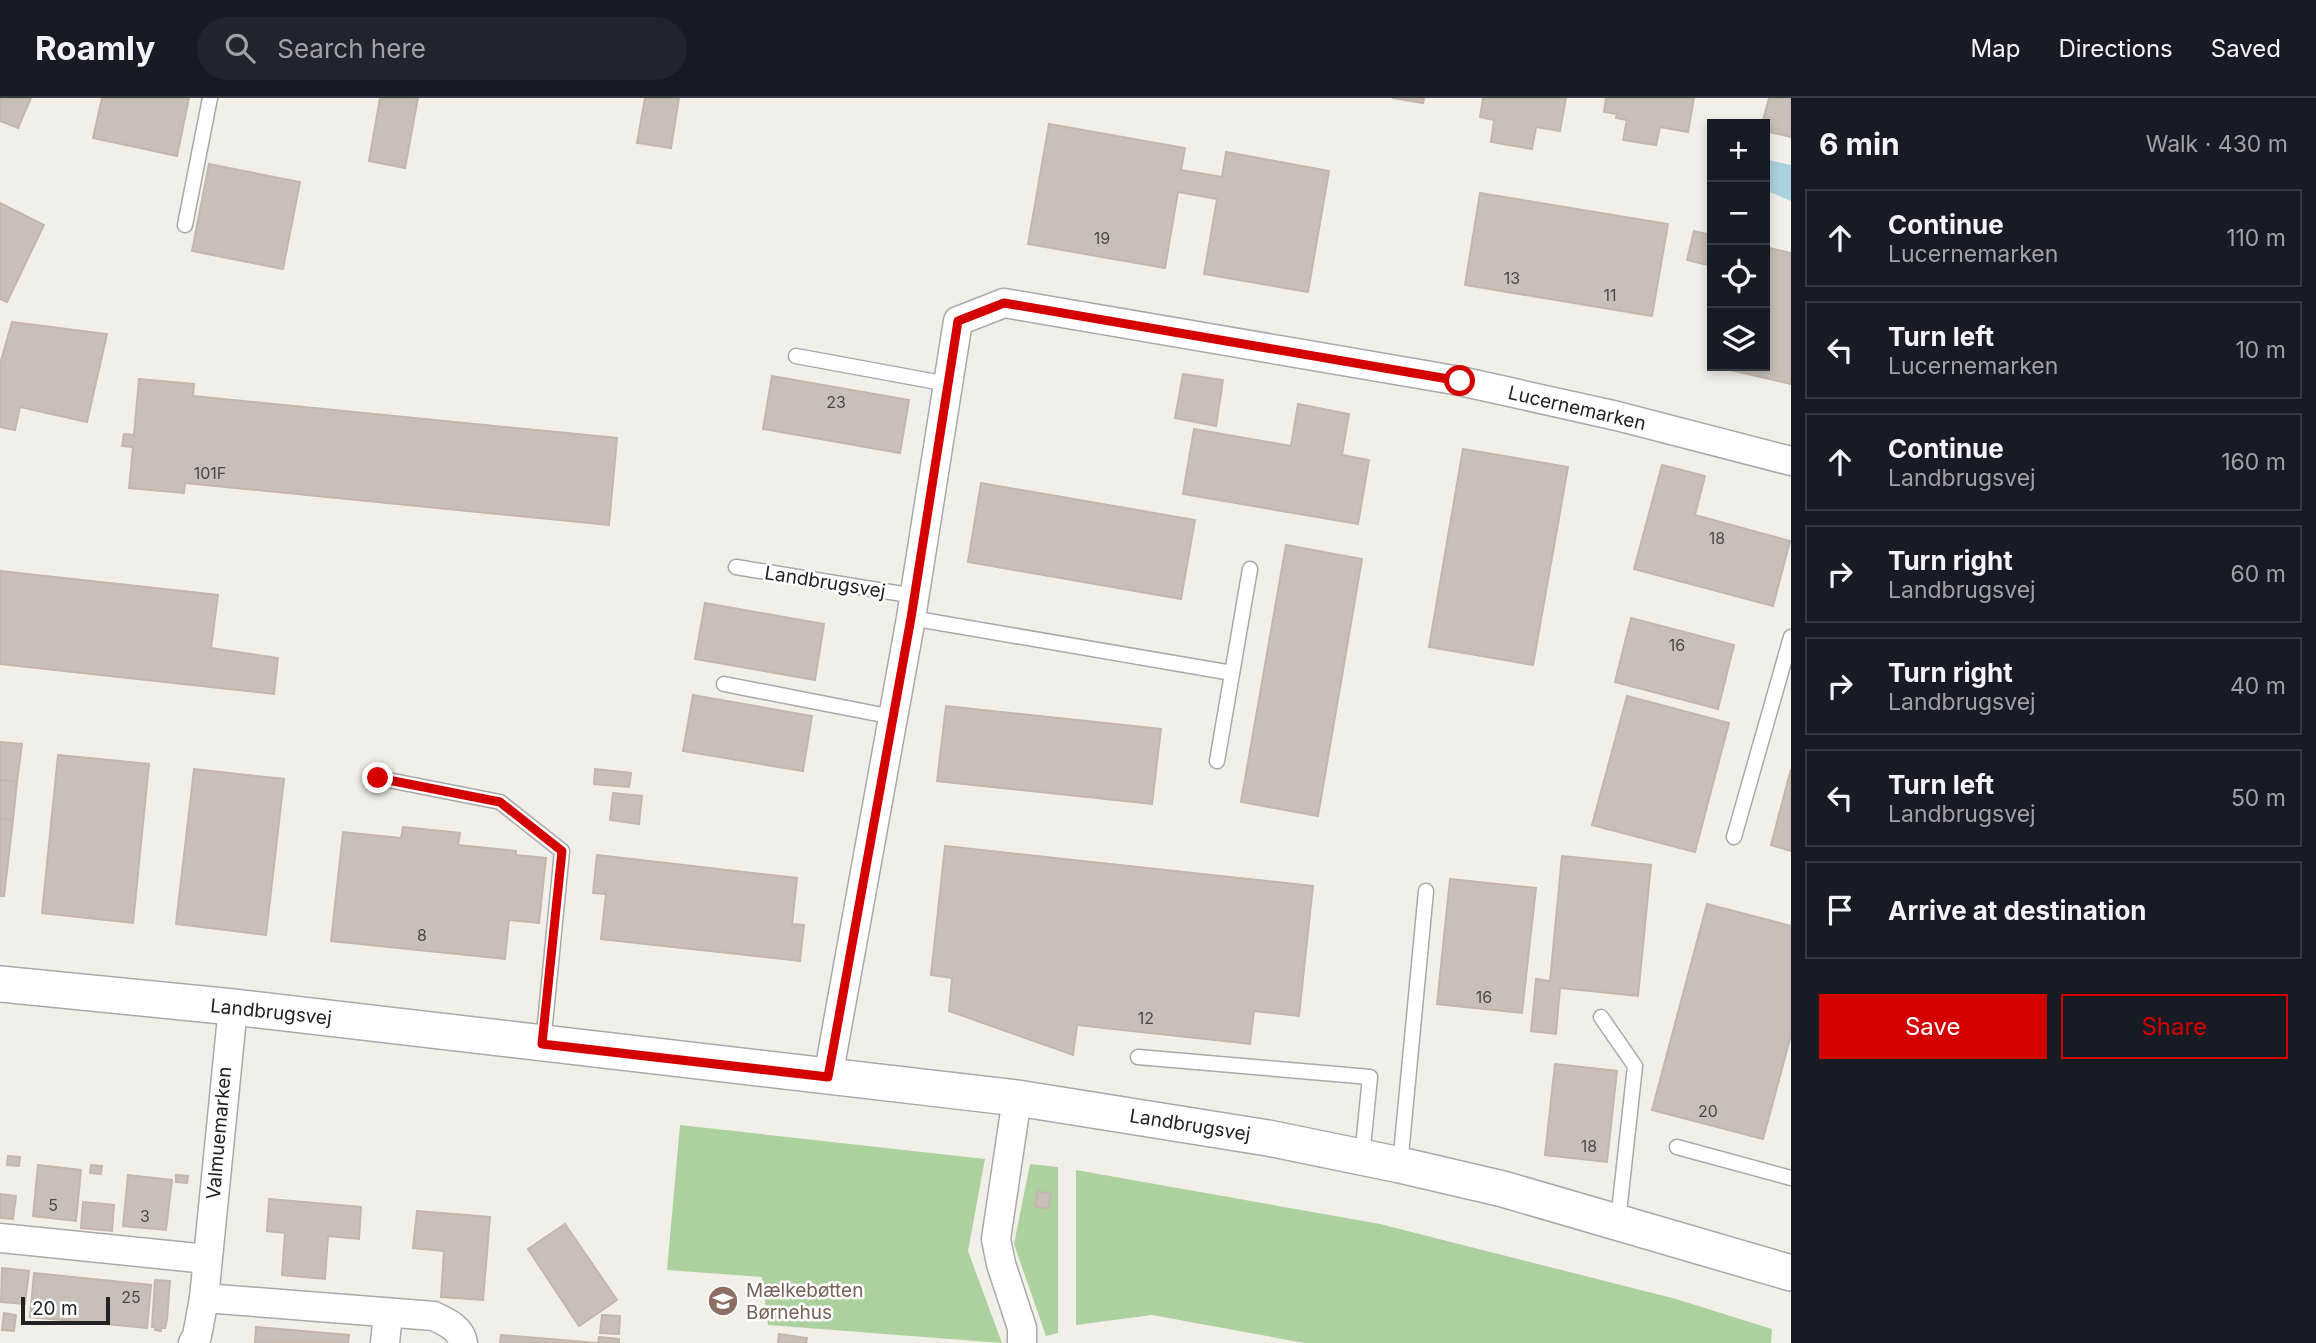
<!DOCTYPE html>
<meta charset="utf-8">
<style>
body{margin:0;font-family:Inter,sans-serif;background:#20242c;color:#f1f3f6}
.controls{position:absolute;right:21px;top:21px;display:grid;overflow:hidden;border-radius:0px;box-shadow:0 4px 10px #0003}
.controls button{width:63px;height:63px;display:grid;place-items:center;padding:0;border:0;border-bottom:2px solid #363941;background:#171b24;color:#f1f3f6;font:35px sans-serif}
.scale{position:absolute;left:21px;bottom:18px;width:89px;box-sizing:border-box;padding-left:7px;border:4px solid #222;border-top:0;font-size:19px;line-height:24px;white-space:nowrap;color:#222;-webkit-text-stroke:5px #fff;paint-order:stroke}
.stop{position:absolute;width:21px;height:21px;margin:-16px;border:5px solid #d40000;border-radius:50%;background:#fff}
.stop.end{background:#d40000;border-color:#fff;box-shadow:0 2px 7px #0008}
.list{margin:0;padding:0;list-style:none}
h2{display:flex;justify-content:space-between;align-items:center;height:91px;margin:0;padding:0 28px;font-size:30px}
h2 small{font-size:23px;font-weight:400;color:#9ea1a6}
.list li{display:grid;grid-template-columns:46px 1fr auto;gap:21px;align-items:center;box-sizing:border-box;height:98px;margin:0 14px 14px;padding:0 14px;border:2px solid #363941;border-radius:0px}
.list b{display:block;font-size:26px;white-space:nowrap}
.list p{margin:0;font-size:23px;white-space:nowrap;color:#9ea1a6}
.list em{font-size:23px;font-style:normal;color:#9ea1a6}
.actions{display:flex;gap:14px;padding:21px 28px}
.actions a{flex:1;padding:16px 0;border:2px solid #d40000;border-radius:0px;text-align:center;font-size:24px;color:#d40000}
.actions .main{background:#d40000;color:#fff}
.icon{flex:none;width:38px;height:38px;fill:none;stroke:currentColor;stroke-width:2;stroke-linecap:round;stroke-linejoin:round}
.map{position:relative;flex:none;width:1791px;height:1245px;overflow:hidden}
header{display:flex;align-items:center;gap:42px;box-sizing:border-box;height:98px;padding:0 35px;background:#171b24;border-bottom:2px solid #363941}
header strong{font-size:33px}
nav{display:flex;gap:38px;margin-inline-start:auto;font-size:24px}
.search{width:490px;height:63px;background:#20242c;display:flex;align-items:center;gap:18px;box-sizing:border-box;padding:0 24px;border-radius:38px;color:#9ea1a6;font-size:26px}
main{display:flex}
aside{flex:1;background:#171b24}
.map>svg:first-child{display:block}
.forest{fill:#add19e}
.water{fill:#aad3df}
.building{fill:#c7bfb8;stroke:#c4b6ab;stroke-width:2}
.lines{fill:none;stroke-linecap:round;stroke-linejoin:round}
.service-casing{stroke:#a9a9a9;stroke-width:17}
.minor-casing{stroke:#a9a9a9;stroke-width:31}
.tertiary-casing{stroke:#a9a9a9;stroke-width:38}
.service{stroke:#fff;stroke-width:14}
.minor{stroke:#fff;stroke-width:28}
.tertiary{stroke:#fff;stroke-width:35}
.route{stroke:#d40000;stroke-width:9}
.labels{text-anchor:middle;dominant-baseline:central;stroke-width:5;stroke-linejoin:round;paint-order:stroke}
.number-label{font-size:16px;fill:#4b4948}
.street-label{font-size:19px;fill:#222;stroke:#fff}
.education-label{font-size:19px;fill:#785e54;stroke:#fff;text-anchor:start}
</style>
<header>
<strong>Roamly</strong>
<div class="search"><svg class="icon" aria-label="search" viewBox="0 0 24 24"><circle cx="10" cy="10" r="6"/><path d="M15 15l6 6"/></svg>Search here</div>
<nav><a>Map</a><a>Directions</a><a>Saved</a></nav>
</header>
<main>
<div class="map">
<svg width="1791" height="1245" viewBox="0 0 1791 1245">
<rect width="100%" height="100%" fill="#f2efe9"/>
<g class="forest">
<polygon points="680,1027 985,1061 968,1153 1002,1245 768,1227 762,1179 667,1172"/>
<polygon points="1030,1066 1058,1069 1058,1235 1046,1238 1014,1146"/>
<polygon points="1076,1072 1380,1126 1676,1201 1772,1231 1771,1245 1304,1245 1152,1217 1076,1227"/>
</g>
<polygon class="water" points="1768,62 1791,67 1791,103 1765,92 1765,64"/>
<g class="building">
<polygon points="0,0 31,0 18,30 0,23"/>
<polygon points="102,0 189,0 177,58 93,40"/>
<polygon points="380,0 418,0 405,70 369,63"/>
<polygon points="645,0 679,0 671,50 637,45"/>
<polygon points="1392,0 1424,0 1423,5"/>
<polygon points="1483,0 1566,0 1560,33 1536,29 1532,51 1491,44 1494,22 1480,19"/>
<polygon points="1606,0 1694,0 1688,34 1660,29 1656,47 1623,42 1627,22 1616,20 1617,16 1604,14"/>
<polygon points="1769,0 1791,0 1791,39 1765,33 1765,26 1762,26"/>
<polygon points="1049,26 1185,50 1181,72 1222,79 1226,54 1329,73 1308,194 1204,176 1217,101 1178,94 1165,170 1028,146"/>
<polygon points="209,66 300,84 283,171 192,153"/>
<polygon points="1480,95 1668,126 1652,218 1465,187"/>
<polygon points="0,105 44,127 7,204 0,201"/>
<polygon points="1694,133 1712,137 1712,168 1687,162"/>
<polygon points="1765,149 1791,155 1791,286 1713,268 1765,268"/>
<polygon points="12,224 107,236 87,324 20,309 15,332 0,329 0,266"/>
<polygon points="1183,276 1223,282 1216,328 1175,320"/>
<polygon points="772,278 909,302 900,355 763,331"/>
<polygon points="139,281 194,286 193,298 617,340 609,427 185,385 184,395 129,390 133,349 122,348 124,336 134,337"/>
<polygon points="1298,306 1349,316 1342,357 1369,362 1358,426 1183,396 1194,331 1291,348"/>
<polygon points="1463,351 1568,369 1533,567 1429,549"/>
<polygon points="1662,367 1705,378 1695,417 1790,443 1773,508 1634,471"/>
<polygon points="981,385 1195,422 1181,501 968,464"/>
<polygon points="1286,447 1362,461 1318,718 1241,704"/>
<polygon points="0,473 218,497 211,550 278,560 274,596 0,566"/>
<polygon points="705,505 824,526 815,582 695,561"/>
<polygon points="1631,520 1734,547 1718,611 1615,584"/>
<polygon points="693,597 812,618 803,673 683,653"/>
<polygon points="1627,598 1729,625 1695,754 1592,727"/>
<polygon points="946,608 1161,631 1152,706 937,683"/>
<polygon points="0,644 22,646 17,684 0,682"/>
<polygon points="58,657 149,666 133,825 42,815"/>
<polygon points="194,671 284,681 266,837 176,826"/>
<polygon points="595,671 631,675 629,689 594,686"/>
<polygon points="1791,671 1791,753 1771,747"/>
<polygon points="0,682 17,684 13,722 0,721"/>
<polygon points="613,695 642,698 639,726 610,722"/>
<polygon points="0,721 13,722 4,798 0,798"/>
<polygon points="403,729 460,735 458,747 516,753 516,757 546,760 539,825 509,822 505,861 331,843 343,734 401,740"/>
<polygon points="945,748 1313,788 1299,918 1254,913 1250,946 1077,927 1073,957 949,913 952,880 931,877"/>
<polygon points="597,757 797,780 792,826 804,827 800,863 601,841 606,796 593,795"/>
<polygon points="1562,758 1651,767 1638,898 1560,890 1556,936 1531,933 1536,881 1550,883"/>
<polygon points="1450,781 1536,790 1522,915 1437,906"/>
<polygon points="1707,806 1791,828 1791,937 1763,1041 1652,1012"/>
<polygon points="1555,966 1617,973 1607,1064 1545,1057"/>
<polygon points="8,1058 20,1059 19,1068 7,1067"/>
<polygon points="38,1067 81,1072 76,1123 33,1118"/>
<polygon points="91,1067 102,1068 101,1076 90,1075"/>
<polygon points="128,1077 172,1082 166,1132 123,1128"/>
<polygon points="176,1077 188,1078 187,1085 176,1084"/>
<polygon points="1038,1093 1051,1096 1048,1111 1035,1108"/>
<polygon points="0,1096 16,1098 13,1121 0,1120"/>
<polygon points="269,1101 361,1109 359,1141 328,1138 325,1181 282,1177 285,1135 267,1133"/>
<polygon points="83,1104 114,1107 112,1133 81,1130"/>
<polygon points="417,1113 490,1119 483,1202 441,1199 444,1153 413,1150"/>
<polygon points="565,1126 617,1202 579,1228 528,1151"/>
<polygon points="2,1170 29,1173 25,1206 1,1204"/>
<polygon points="34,1175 151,1187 147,1230 30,1219"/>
<polygon points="155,1182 170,1183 167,1221 165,1230 161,1230 161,1233 155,1232 155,1229 152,1229"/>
<polygon points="4,1215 16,1217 14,1233 2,1232"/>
<polygon points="602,1217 620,1218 619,1236 600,1235"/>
<polygon points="256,1229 349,1237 348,1245 255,1245"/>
<polygon points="779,1236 807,1240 806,1245 778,1245"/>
<polygon points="501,1237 597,1245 500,1245"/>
<polygon points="599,1239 619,1241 619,1245 598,1245"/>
</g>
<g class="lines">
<g class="service-casing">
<g id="service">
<polyline points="185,127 210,0"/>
<polyline points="796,258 948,286"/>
<polyline points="736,469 915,498"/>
<polyline points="911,520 1232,575"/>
<polyline points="724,586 893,619"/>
<polyline points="1217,663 1250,471"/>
<polyline points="378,680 500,704 562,753 543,946"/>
<polyline points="1734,739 1791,539"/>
<polyline points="1601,919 1635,968 1618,1123"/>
<polyline points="1138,959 1370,979 1362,1059"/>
<polyline points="1677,1049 1791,1080"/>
<polyline points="1400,1067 1426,793"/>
</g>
</g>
<g class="minor-casing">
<g id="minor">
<polyline points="828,979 911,520 958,223 1004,205 1460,283 1617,318 1791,363"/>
<polyline points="1017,1000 996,1141 1001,1166 1022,1230 1022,1245"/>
<polyline points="0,1140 207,1161"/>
<path d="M204 1200 434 1218C446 1224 461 1230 463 1245"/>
<polyline points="193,1245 197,1238 204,1200 233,909"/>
<polyline points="385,1245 388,1215"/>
</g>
</g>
<g class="tertiary-casing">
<polyline id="tertiary" points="0,886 233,909 1017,1000 1268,1040 1400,1067 1503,1091 1791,1175"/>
</g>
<use href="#service" class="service"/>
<use href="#minor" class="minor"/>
<use href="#tertiary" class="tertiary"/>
</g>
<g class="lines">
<polyline class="route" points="378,680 500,704 562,753 542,946 828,979 911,520 958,223 1004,205 1460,283"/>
</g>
<defs>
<g id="school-disc" transform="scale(1.575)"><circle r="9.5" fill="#8d6e63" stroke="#fff"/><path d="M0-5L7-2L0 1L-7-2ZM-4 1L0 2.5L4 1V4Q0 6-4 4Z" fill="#fff"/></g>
</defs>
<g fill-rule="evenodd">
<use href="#school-disc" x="723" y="1203"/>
</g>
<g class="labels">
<g class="number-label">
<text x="1102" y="140">19</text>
<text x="1512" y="180">13</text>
<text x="1610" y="197">11</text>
<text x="836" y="304">23</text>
<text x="210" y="375">101F</text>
<text x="1717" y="440">18</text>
<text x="1677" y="547">16</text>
<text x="422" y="837">8</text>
<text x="1484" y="899">16</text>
<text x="1146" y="920">12</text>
<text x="1708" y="1013">20</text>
<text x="1589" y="1048">18</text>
<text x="53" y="1107">5</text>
<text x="145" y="1118">3</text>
<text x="131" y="1199">25</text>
</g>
<g class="street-label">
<text transform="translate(1577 310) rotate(13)">Lucernemarken</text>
<text transform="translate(825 484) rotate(9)">Landbrugsvej</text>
<text transform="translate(271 914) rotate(6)">Landbrugsvej</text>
<text transform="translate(1190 1027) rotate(9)">Landbrugsvej</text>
<text transform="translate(219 1035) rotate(-85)">Valmuemarken</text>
</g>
<g class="education-label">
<text x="746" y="1192">Mælkebøtten<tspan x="746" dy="22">Børnehus</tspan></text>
</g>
</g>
</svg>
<div class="controls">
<button>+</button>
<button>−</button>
<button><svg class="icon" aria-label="locate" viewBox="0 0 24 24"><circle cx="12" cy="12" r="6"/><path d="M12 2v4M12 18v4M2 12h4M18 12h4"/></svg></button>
<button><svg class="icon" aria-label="layers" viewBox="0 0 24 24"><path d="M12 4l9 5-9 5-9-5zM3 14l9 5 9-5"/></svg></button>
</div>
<div class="scale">20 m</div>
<div class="stop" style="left:1460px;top:283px"></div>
<div class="stop end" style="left:378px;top:680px"></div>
</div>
<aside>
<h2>6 min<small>Walk · 430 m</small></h2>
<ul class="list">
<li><svg class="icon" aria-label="ahead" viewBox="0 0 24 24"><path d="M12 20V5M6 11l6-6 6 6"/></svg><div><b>Continue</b><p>Lucernemarken</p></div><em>110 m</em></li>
<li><svg class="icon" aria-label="left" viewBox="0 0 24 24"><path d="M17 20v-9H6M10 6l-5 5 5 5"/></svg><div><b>Turn left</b><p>Lucernemarken</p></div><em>10 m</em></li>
<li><svg class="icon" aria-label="ahead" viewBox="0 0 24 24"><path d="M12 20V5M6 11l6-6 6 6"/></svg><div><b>Continue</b><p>Landbrugsvej</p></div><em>160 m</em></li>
<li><svg class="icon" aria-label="right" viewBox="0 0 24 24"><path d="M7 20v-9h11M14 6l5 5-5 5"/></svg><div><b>Turn right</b><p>Landbrugsvej</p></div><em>60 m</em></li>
<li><svg class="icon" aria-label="right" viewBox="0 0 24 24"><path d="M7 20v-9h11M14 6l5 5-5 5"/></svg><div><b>Turn right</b><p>Landbrugsvej</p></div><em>40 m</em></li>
<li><svg class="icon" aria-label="left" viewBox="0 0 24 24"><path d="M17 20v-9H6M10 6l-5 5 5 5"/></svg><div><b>Turn left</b><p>Landbrugsvej</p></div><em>50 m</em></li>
<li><svg class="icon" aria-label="arrive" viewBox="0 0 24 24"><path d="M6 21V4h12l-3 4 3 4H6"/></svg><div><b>Arrive at destination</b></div></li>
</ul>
<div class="actions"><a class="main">Save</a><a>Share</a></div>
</aside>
</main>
